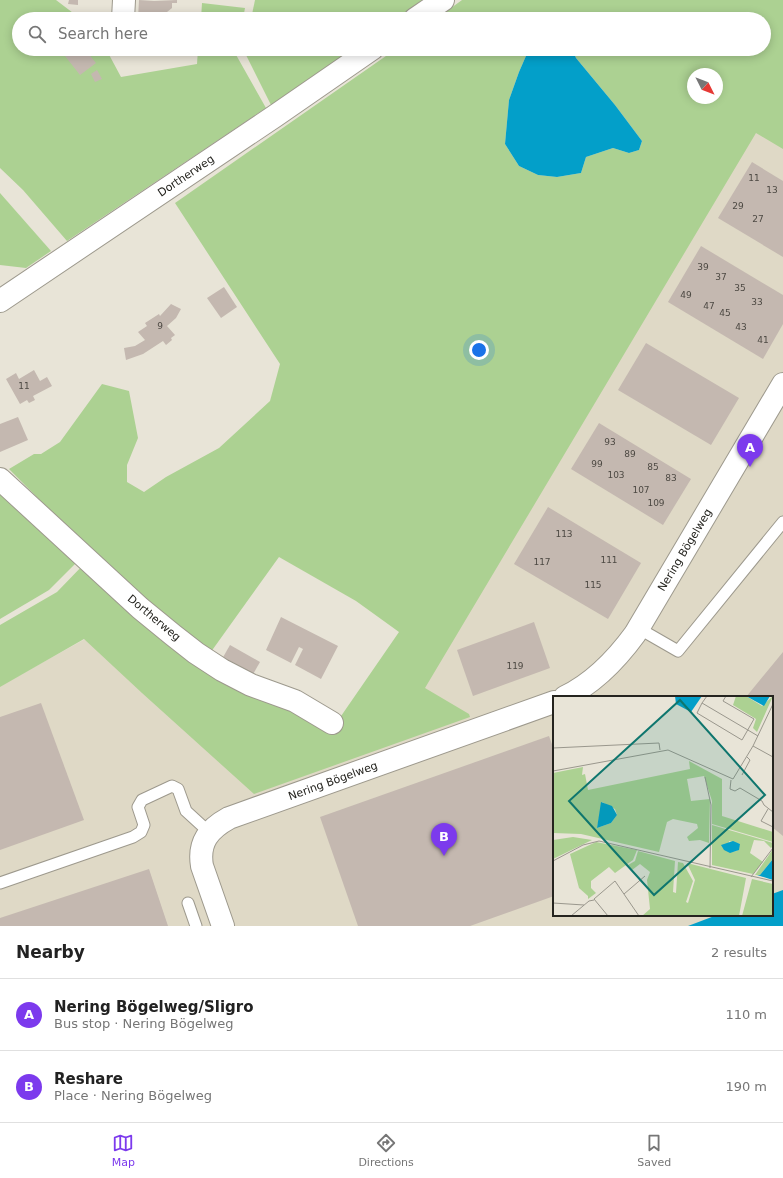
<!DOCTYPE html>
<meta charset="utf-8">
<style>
body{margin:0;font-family:"DejaVu Sans",sans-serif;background:#f6f6f6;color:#222}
.compass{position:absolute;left:687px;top:68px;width:36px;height:36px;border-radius:50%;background:#fff;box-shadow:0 2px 10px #0003;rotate:132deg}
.you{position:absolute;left:479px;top:350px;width:14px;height:14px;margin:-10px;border:3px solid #fff;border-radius:50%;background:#1a73e8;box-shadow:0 0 0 6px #1a73e833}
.badge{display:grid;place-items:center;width:26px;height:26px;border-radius:50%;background:#7c3aed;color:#fff;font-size:13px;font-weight:700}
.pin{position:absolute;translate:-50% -33px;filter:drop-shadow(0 1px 2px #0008)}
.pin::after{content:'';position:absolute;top:21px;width:14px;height:12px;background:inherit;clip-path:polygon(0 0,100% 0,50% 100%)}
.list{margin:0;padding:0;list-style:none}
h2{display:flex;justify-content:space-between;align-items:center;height:52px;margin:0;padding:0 16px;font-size:17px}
h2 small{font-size:13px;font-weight:400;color:#767676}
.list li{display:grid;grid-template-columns:26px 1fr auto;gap:12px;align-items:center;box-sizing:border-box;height:72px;padding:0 16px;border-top:1px solid #e0e0e0}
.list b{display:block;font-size:15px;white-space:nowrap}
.list p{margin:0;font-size:13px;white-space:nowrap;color:#767676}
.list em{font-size:13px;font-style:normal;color:#767676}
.icon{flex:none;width:22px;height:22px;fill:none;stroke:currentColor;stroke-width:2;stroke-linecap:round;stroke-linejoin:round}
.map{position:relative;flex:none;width:783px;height:926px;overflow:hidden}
.search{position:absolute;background:#fff;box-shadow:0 2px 10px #0003;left:12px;right:12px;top:12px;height:44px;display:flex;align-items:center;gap:10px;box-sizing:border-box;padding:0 14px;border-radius:22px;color:#767676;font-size:15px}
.sheet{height:196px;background:#fff}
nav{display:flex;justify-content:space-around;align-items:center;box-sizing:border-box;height:56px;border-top:1px solid #e0e0e0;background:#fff;font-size:11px;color:#767676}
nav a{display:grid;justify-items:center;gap:2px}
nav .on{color:#7c3aed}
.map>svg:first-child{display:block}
.built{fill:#dfd9c6;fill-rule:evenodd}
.green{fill:#acd192;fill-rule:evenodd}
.water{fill:#039fc9}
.building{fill:#c4b8b0}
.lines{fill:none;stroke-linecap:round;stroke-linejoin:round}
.lane-casing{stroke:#9d998d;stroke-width:13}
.street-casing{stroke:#9d998d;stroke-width:24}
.lane{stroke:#fff;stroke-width:11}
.street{stroke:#fff;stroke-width:22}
.labels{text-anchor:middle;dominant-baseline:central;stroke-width:3;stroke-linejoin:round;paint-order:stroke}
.number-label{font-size:9px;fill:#4d4943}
.street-label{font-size:11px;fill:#25241f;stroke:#fff}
.inset-road{fill:none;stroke:#9a978d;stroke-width:1}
.view{fill:#0f766e;fill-opacity:0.15;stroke:#0f766e;stroke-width:2}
.inset-edge{fill:none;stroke:#25241f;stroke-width:2}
</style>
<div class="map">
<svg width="783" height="926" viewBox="0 0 783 926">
<rect width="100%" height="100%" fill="#e8e4d7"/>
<path class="built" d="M760 118 783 130V926H0V686L87 638 250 789 417 691ZM554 697H772V915H554Z"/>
<g class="green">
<polygon points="0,0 56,0 81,19 19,19 19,49 106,49 121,77 197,64 198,49 235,49 235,53 266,108 67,241 23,190 0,168"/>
<polygon points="255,0 433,0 406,19 251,19"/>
<path d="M462 0H783V149L756 133 425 688 469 714 470 717 254 794 142 693 84 639 0 687V625L57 592 86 562 165 635 192 655 221 674 239 683 292 704 325 725H333L339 719 399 632 356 601 279 557 208 656 181 637 136 597 9 469 34 454H41L60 442 102 384 129 391 138 438 127 465V482L144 492 166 477 219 448 270 401 280 364 175 203 396 49H529L519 72 509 100 505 144 519 166 538 175 557 177 581 173 586 157 613 148 629 153 639 150 642 141 615 105 576 58 572 49H764V19H554L543 15 541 19H436ZM693 74H717V98H693Z"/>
<polygon points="202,3 245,8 243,19 201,19"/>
<polygon points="244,49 362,49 273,109 244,51"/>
<polygon points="0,193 51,251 26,268 0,265"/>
<polygon points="0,484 81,558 49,590 0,619"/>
</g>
<g class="water">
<polygon points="529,49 572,49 576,58 615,105 642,141 639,150 629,153 613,148 586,157 581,173 557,177 538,175 519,166 505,144 509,100 519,72"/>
<polygon points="783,890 783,926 688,926 717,915 772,915 772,894"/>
</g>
<g class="building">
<polygon points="69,0 78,0 78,5 68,4"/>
<polygon points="139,0 154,1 177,0 177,3 172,3 172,8 167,12 166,18 138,19"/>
<rect x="194" y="12" width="5" height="6"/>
<polygon points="74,49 80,49 85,55 88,53 96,63 80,75 65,56"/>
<polygon points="97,70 102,79 95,82 91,74"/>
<polygon points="752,162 783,181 783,257 718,218"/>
<polygon points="701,246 783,295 783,324 763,359 668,302"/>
<polygon points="224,287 237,307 221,318 207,298"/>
<polygon points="171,304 181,309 176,318 167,326 175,335 171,338 172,340 166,345 163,341 143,354 126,360 124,348 135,346 145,340 138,332 147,326 145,323 159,314 160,316"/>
<polygon points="646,343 739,398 711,445 618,390"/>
<polygon points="34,370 40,381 47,377 52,386 33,396 35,400 29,403 27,400 20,404 6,379 16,373 19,379"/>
<polygon points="18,417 28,440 0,452 0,424"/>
<polygon points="599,423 691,479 663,525 571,469"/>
<polygon points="548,507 641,563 608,619 514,564"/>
<polygon points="281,617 338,646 321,679 295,665 303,649 299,647 291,663 266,650"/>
<polygon points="534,622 550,668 473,696 457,650"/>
<polygon points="230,645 260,662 252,676 222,659"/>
<polygon points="783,652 783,836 772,827 772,697 746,697"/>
<polygon points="41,703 84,820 0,850 0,717"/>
<polygon points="549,736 554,750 554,896 470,926 358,926 320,817"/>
<polygon points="149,869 168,926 0,926 0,918"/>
</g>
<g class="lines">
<g class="lane-casing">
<g id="lane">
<polyline points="638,628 678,651 783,522"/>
<polyline points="0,883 133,837 141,832 144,825 138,807 142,800 172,786 178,789 186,811 210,833"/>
<polyline points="188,903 196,926"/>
</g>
</g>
<g class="street-casing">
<g id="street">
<polyline points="123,19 124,0"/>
<polyline points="415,19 443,0"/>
<polyline points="0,301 275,116 372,49"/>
<polyline points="0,479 140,608 173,635 196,653 222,670 251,685 295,701 332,723"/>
<path d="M565 697C594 683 616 660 635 634L783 384"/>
<path d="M223 926 202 866C198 842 209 829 229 818L554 702"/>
</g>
</g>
<use href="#lane" class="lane"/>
<use href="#street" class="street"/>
</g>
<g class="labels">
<g class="number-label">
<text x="754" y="178">11</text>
<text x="772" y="190">13</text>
<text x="738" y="206">29</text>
<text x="758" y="219">27</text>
<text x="703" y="267">39</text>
<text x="721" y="277">37</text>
<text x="740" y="288">35</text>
<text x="686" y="295">49</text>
<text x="757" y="302">33</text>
<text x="709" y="306">47</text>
<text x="725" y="313">45</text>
<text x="160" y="326">9</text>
<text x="741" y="327">43</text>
<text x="763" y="340">41</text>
<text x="24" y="386">11</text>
<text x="610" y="442">93</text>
<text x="630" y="454">89</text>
<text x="597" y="464">99</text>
<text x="653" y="467">85</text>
<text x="616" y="475">103</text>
<text x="671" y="478">83</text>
<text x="641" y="490">107</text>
<text x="656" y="503">109</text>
<text x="564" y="534">113</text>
<text x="609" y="560">111</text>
<text x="542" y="562">117</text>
<text x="593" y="585">115</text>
<text x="515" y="666">119</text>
</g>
<g class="street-label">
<text transform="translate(186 176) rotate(-34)">Dortherweg</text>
<text transform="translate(685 550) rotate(-59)">Nering Bögelweg</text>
<text transform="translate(154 618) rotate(40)">Dortherweg</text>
<text transform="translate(333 781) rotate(-20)">Nering Bögelweg</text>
</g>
</g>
<g transform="translate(553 696)">
<rect width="220" height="220" fill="#e8e4d7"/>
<path d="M183 0H193L209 10 220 0 204 36 200 32 203 23 180 9ZM136 65 169 83V120L220 136V146L159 128V105L151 80 134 83 138 105 157 103 156 147 147 144 136 145 134 141 145 132 144 128 120 123 114 126 106 156 28 138 0 137V77L30 71 29 79 32 78 35 94 137 73ZM49 106 62 113 64 119 58 127 44 132ZM159 129 220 147V150L218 152 211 145 201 144 197 157 210 166 200 178 159 169ZM176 145 187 148 184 155 175 156ZM20 141 39 144 0 163V144ZM43 146 84 154 80 164 62 177 56 171 38 185V192L43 197 35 203V200L26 192 17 158ZM220 153V163L207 179H202ZM85 155 122 165 120 196 123 197 125 166 130 167 140 185 133 206 135 207 142 184 134 167 193 182 186 220H89L97 213 94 184 97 176 87 168 79 174 75 169 82 165ZM199 183 220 188V220H189Z" fill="#acd192" fill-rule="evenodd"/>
<path d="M122 0H149L138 16 123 8ZM193 0H217L211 10ZM48 106 59 110 64 119 58 127 44 132ZM180 145 187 148 186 154 177 157 171 154 168 149ZM220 163V184L204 179H207Z" fill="#039fc9"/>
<path class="inset-road" d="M154 0 149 7 205 40M149 7 144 17 189 44 201 23 170 5 173 0M200 50 220 61M0 52 106 47 107 54M0 75 115 54 180 83 200 50 220 8M189 79 197 64 194 61M152 81 158 109 157 172M178 84 177 93 182 95 187 92 209 105 211 109 220 116M215 113 208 125 220 131M0 165 30 149 46 145 220 185M198 181 220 152M71 198 92 180M0 207 31 209M18 220 36 205 41 204M55 220 41 203 62 185 86 220"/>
<path class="view" d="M127 4 212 99 101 199 16 105Z"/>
<rect width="220" height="220" class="inset-edge"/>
</g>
</svg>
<svg class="compass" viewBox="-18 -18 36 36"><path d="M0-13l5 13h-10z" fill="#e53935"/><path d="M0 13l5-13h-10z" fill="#767676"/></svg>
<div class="you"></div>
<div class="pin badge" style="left:750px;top:467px">A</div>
<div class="pin badge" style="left:444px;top:856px">B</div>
<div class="search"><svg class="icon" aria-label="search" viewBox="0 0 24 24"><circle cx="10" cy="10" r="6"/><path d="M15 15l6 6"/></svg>Search here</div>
</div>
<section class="sheet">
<h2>Nearby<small>2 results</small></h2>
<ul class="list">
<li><span class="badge">A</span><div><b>Nering Bögelweg/Sligro</b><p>Bus stop · Nering Bögelweg</p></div><em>110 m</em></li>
<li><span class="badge">B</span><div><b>Reshare</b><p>Place · Nering Bögelweg</p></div><em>190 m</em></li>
</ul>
</section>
<nav>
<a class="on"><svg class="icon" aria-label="map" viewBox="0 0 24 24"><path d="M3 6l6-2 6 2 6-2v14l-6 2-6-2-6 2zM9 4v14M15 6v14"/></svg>Map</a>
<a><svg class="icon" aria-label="directions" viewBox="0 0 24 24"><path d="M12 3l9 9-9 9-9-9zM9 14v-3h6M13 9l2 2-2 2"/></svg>Directions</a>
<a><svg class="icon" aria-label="saved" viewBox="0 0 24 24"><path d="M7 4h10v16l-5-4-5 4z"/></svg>Saved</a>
</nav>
